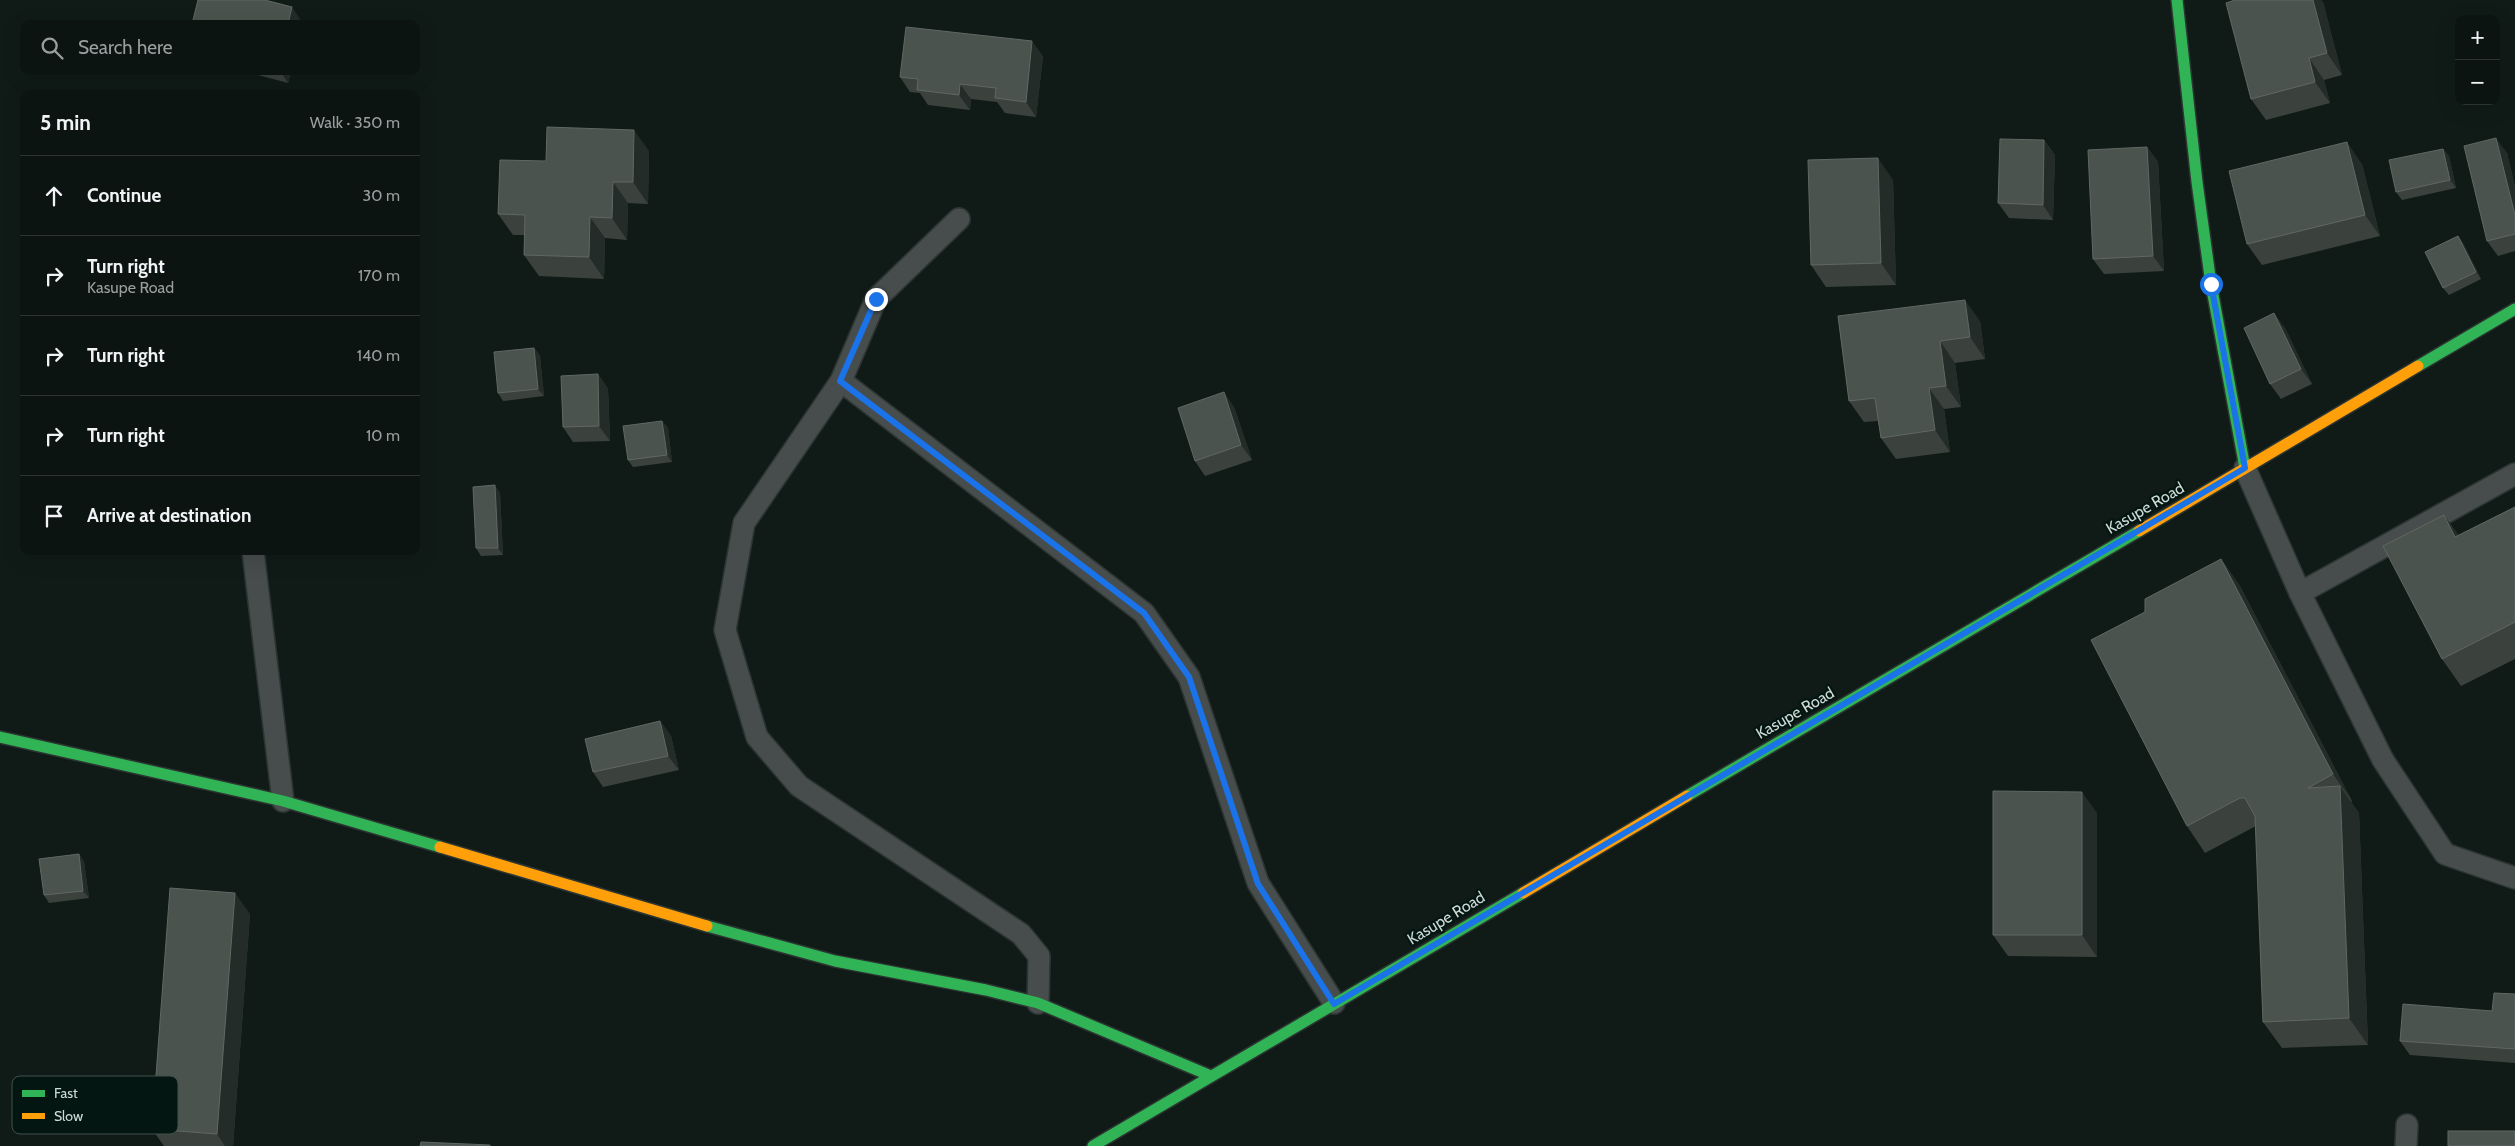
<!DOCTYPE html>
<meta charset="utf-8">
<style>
body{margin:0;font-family:Cabin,sans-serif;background:#151d1b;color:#f1f3f6}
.controls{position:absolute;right:15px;top:15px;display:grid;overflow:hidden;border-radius:10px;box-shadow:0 5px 20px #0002}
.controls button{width:45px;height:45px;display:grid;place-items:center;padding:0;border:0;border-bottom:1px solid #2c3332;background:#0c1412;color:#f1f3f6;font:25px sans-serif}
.stop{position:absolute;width:15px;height:15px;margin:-11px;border:4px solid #1a73e8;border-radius:50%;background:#fff}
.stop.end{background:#1a73e8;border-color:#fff;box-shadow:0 1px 5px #0008}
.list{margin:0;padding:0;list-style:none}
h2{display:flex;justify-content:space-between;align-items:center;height:65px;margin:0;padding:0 20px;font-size:21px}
h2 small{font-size:16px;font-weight:400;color:#9a9e9f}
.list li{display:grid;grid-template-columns:32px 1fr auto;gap:15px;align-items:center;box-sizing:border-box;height:80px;padding:0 20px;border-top:1px solid #2c3332}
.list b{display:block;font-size:19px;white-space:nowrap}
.list p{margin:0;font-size:16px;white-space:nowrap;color:#9a9e9f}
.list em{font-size:16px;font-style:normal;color:#9a9e9f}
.icon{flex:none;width:28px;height:28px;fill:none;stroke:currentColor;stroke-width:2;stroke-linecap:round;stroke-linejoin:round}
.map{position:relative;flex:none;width:2515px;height:1146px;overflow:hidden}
.search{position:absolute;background:#0c1412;box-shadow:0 5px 20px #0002;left:20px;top:20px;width:400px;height:55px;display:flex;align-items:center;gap:12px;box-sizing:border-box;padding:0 18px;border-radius:10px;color:#9a9e9f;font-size:19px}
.panel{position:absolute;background:#0c1412;box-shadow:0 5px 20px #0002;left:20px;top:90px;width:400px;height:465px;border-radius:10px}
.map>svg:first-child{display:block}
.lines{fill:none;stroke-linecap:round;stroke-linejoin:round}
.lane-casing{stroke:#2c3532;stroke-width:24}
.fast-casing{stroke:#2c3532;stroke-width:14}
.slow-casing{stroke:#2c3532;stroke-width:14}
.lane{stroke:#474c4c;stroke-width:21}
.fast{stroke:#30b455;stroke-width:11}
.slow{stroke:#ff9f0a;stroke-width:11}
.wall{fill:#3b423e}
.shaded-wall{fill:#232c28}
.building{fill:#4b534f;stroke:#606864}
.route{stroke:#1a73e8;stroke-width:6}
.labels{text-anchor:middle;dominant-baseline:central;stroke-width:4.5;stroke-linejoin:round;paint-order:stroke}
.street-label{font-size:16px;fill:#cfdbd7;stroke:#041611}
.key{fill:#041611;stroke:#41514c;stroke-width:1}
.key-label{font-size:14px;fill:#cfdbd7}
</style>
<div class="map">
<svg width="2515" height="1146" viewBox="0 0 2515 1146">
<rect width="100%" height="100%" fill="#101b18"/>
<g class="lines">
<g class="lane-casing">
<g id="lane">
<polyline points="959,219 876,299 841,381 1144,613 1189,677 1258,883 1334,1003"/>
<polyline points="841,381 744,523 725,630 757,737 799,786 1021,934 1039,956 1038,1003"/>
<polyline points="2245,468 2300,593 2383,760 2445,854 2515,878"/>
<polyline points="253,551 283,801"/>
<polyline points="2300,593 2515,474"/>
<polyline points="2406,1146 2407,1125"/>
</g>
</g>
<g class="fast-casing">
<g id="fast">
<polyline points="2177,0 2197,182 2211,284 2245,468"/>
<polyline points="2418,366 2515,309"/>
<polyline points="0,737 283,801 440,847"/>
<polyline points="1687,796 2139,531"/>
<polyline points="707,926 835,961 986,990 1038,1003 1211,1076"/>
<polyline points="1093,1146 1523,893"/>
</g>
</g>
<g class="slow-casing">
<g id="slow">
<polyline points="2139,531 2418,366"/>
<polyline points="440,847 707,926"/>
<polyline points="1523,893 1687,796"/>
</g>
</g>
<use href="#lane" class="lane"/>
<use href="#fast" class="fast"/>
<use href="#slow" class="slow"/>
</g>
<g class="wall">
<polygon points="2323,2 2342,75 2324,80 2330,103 2266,120 2251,99"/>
<polygon points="1043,56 1036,117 1005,113 997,102 971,99 970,110 928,105 920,93 910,92 900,77"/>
<polygon points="243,71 291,71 288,83"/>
<polygon points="2044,140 2055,155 2053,220 2009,218 1998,203"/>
<polygon points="2147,147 2158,162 2164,271 2104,274 2093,259"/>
<polygon points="2443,149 2449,156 2456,188 2402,200 2396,192"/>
<polygon points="649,151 648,204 628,203 627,240 605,238 604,279 539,276 524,255 524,235 513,235 498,214 546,161"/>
<polygon points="2507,153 2515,187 2515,251 2498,256 2487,241"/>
<polygon points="2362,164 2380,236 2262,265 2247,244"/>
<polygon points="1893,180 1896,285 1826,287 1811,265"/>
<polygon points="2458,236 2463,243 2481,279 2449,295 2443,288"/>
<polygon points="1838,316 1980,321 1985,359 1955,363 1961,407 1944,409 1950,452 1896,459 1881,438 1878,421 1864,422 1849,401"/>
<polygon points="2285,328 2312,384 2281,399 2270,384"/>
<polygon points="534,348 540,356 544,396 503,401 498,393"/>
<polygon points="598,374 608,389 610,441 573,442 563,427"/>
<polygon points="1234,407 1252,460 1205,476 1195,461"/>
<polygon points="662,421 668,428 672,462 633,467 628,460"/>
<polygon points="500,493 503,555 481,556 476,548"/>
<polygon points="2515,507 2515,659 2461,686 2442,659 2444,515 2459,536"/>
<polygon points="2221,559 2240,586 2352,801 2351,802 2359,813 2368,1045 2282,1048 2263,1022 2256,826 2205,853 2187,826 2145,612"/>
<polygon points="660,721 671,736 679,770 603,787 593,772"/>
<polygon points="2097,813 2097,957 2008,956 1993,935"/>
<polygon points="79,854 84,862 89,898 49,903 44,895"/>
<polygon points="250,914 233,1146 164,1146 152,1129"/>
<polygon points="2515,994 2515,1063 2410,1055 2400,1041 2492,1011"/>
</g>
<g class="shaded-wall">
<polygon points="2313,0 2321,0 2323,2 2342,75 2327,53"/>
<polygon points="292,7 302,22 302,24 288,24"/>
<polygon points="1032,41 1043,56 1036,117 1026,102"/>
<polygon points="2309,58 2324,80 2330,103 2315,82"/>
<polygon points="280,71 291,71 288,83"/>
<polygon points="960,84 971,99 970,110 959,95"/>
<polygon points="634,130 649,151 648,204 633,182"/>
<polygon points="2496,138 2507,153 2515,187 2515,215"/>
<polygon points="2044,140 2055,155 2053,220 2043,205"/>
<polygon points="2347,142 2362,164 2380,236 2365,215"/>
<polygon points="2147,147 2158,162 2164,271 2153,256"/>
<polygon points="2443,149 2449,156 2456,188 2450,180"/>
<polygon points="1878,158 1893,180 1896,285 1881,263"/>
<polygon points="613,182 628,203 627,240 612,218"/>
<polygon points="590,217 605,238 604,279 589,257"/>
<polygon points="2458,236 2463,243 2481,279 2476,272"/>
<polygon points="1965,300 1980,321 1985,359 1970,337"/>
<polygon points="2274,313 2285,328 2312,384 2301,369"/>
<polygon points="1940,341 1955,363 1961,407 1946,386"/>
<polygon points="534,348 540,356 544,396 538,389"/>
<polygon points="598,374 608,389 610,441 599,426"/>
<polygon points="1929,388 1944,409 1950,452 1935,430"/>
<polygon points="1224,392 1234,407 1252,460 1241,445"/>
<polygon points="662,421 668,428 672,462 667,455"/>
<polygon points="495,485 500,493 503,555 498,548"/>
<polygon points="2444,515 2463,542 2455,537"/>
<polygon points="2221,559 2240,586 2352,801 2333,774"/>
<polygon points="660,721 671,736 679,770 668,756"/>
<polygon points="2340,786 2359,813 2368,1045 2349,1018"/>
<polygon points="2082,792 2097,813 2097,957 2082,935"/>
<polygon points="79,854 84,862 89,898 83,891"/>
<polygon points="235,893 250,914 233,1146 225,1146 217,1134"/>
</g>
<g class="building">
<polygon points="198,0 265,0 292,7 288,24 192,24"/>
<polygon points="2235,0 2313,0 2327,53 2309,58 2315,82 2251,99 2226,3"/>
<polygon points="906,27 1032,41 1026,102 995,98 996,88 960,84 959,95 917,90 918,79 900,77"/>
<polygon points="547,127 634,130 633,182 613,182 612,218 590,217 589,257 524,255 525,215 498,214 500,160 546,161"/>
<polygon points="2496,138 2515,215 2515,234 2487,241 2464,146"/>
<polygon points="2000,139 2044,140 2043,205 1998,203"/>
<polygon points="2347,142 2365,215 2247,244 2229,171"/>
<polygon points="2147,147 2153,256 2093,259 2088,150"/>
<polygon points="2443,149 2450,180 2396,192 2389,160"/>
<polygon points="1878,158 1881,263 1811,265 1808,160"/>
<polygon points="2458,236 2476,272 2443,288 2425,252"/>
<polygon points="1965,300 1970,337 1940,341 1946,386 1929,388 1935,430 1881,438 1875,398 1849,401 1838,316"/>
<polygon points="2274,313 2301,369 2270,384 2244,328"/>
<polygon points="534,348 538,389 498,393 494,352"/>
<polygon points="598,374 599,426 563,427 561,376"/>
<polygon points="1224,392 1241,445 1195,461 1178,408"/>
<polygon points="662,421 667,455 628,460 623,426"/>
<polygon points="495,485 498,548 476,548 473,487"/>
<polygon points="2515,507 2515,622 2442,659 2383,546 2444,515 2455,537"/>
<polygon points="2221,559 2333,774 2308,788 2340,786 2349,1018 2263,1022 2255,816 2245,798 2240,798 2187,826 2091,640 2145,612 2145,599"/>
<polygon points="660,721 668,756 593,772 585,739"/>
<polygon points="1993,791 2082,792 2082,935 1993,935"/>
<polygon points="79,854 83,891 44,895 39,859"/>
<polygon points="170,888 235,893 217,1134 152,1129"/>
<polygon points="2494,993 2515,994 2515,1049 2400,1041 2403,1004 2492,1011"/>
<rect x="2448" y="1131" width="67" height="15"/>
<polygon points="421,1142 490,1145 490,1146 420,1146"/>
</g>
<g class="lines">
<polyline class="route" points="876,299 840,381 1144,613 1189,677 1258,884 1334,1004 2245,468 2211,284"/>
</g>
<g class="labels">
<g class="street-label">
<text transform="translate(2145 508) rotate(-30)">Kasupe Road</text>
<text transform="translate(1795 713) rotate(-30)">Kasupe Road</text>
<text transform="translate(1446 918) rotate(-31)">Kasupe Road</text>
</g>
</g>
<rect x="12" y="1076" width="166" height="58" rx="8" class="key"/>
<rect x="22" y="1090" width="23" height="7" fill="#30b455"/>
<rect x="22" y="1113" width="23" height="6" fill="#ff9f0a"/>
<g class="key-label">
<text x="54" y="1098">Fast</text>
<text x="54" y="1121">Slow</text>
</g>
</svg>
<div class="controls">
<button>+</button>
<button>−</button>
</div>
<div class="stop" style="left:2211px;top:284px"></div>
<div class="stop end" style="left:876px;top:299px"></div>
<div class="search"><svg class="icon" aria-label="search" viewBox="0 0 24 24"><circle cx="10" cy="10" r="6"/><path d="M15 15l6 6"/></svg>Search here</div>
<section class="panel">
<h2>5 min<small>Walk · 350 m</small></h2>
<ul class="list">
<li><svg class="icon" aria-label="ahead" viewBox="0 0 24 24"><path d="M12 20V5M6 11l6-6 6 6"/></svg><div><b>Continue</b></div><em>30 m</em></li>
<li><svg class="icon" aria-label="right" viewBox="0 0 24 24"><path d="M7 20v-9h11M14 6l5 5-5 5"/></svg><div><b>Turn right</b><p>Kasupe Road</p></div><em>170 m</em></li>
<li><svg class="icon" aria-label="right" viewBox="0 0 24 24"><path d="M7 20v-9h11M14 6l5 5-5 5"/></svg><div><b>Turn right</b></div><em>140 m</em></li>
<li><svg class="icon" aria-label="right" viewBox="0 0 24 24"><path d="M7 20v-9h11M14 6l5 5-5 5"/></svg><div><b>Turn right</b></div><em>10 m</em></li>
<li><svg class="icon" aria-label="arrive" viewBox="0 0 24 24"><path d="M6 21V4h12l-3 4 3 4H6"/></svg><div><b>Arrive at destination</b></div></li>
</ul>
</section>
</div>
